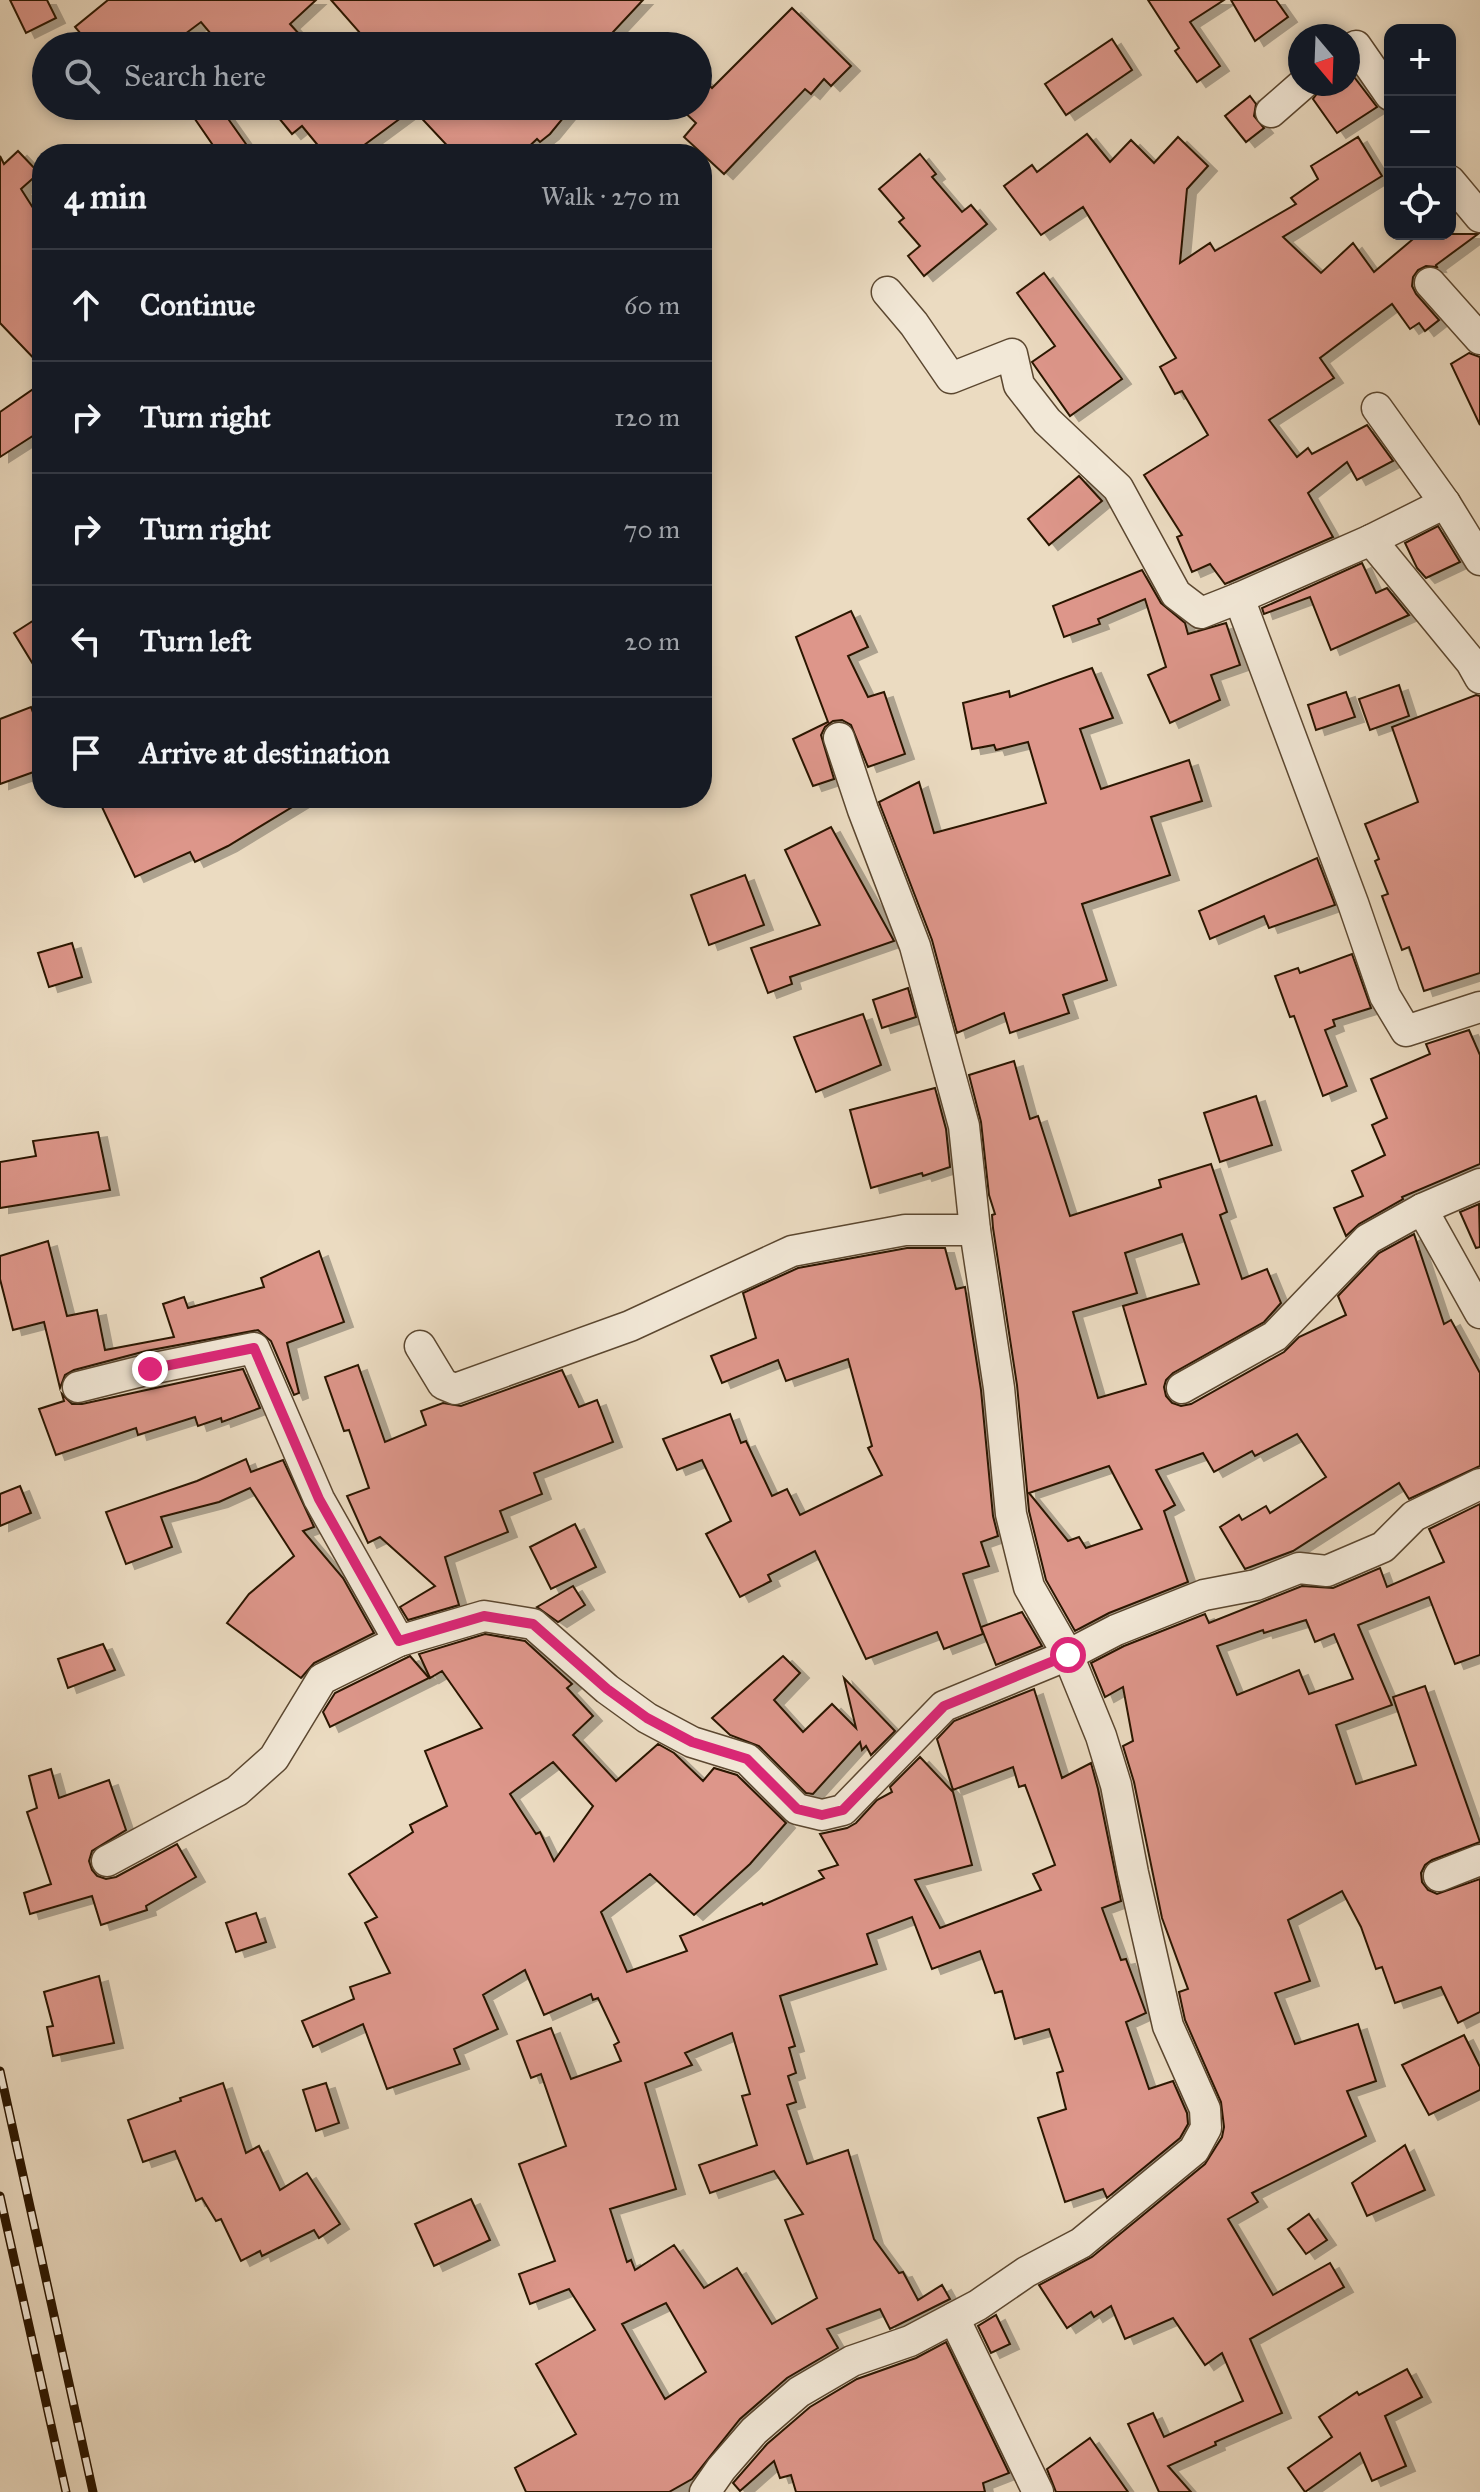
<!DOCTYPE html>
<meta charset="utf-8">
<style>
body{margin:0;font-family:"IM FELL Great Primer",serif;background:#20242c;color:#f1f3f6}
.controls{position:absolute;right:24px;top:24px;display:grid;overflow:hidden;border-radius:16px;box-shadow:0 4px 12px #0003}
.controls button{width:72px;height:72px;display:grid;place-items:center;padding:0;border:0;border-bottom:2px solid #363941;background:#171b24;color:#f1f3f6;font:40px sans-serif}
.compass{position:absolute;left:1288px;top:24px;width:72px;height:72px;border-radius:50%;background:#171b24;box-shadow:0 4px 12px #0003;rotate:161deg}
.stop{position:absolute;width:24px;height:24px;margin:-18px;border:6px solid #db2777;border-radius:50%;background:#fff}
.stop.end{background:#db2777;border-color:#fff;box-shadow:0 2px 8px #0008}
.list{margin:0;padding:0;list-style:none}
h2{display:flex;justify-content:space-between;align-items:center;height:104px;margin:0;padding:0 32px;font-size:34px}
h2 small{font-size:26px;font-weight:400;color:#9ea1a6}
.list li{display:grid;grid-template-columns:52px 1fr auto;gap:24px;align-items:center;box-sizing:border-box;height:112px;padding:0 32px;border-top:2px solid #363941}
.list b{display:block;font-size:30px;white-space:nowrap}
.list em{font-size:26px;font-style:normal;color:#9ea1a6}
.icon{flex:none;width:44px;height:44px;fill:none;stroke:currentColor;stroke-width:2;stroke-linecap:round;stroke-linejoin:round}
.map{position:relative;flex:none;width:1480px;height:2492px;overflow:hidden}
.search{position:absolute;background:#171b24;box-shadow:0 4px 12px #0003;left:32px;top:32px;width:680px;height:88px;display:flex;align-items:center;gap:20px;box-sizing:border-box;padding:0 28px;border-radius:44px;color:#9ea1a6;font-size:30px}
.panel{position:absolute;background:#171b24;box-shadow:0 4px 12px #0003;left:32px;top:144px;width:680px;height:664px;border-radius:32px}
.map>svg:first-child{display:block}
.building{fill:#dd968a;stroke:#2b1600;stroke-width:2;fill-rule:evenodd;filter:url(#shadow)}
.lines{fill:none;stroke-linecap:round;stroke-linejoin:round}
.minor-casing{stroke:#5b4730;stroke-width:33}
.minor{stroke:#f2e8d7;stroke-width:30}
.rail-casing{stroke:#2b1600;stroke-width:9}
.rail{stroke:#f2e8d7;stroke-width:6;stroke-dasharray:18;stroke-linecap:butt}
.route{stroke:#db2777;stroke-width:10}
</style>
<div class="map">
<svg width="1480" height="2492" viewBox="0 0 1480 2492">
<defs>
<filter id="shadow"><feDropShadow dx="9" dy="5" stdDeviation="0" flood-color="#0004"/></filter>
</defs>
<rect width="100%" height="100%" fill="#ebdbc1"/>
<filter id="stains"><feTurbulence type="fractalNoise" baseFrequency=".0025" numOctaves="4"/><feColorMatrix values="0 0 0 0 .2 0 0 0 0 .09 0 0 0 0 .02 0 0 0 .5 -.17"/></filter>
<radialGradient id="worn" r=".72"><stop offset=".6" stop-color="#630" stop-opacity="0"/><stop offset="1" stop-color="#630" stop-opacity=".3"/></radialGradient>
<g class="building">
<polygon points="10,0 47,0 56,18 26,33"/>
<polygon points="108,0 316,0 290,24 310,46 221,46 201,22 169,46 91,46 75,27"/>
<polygon points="331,0 643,0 600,46 346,46 361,34"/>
<polygon points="1148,0 1224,0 1190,22 1220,66 1197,82 1175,51 1179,48"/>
<polygon points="1231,0 1276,0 1288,17 1255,41"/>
<polygon points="792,8 851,66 831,86 824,79 811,94 805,89 724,174 684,137 696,123 678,106 698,106 698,75 712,88"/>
<polygon points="1112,39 1132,70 1066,115 1045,84"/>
<polygon points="1348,69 1377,107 1337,133 1313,99 1324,84 1348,84"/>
<polygon points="1250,96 1256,104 1254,116 1264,128 1246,142 1225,116"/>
<polygon points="186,106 219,106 253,154 219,154"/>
<polygon points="269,106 573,106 550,134 540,142 537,139 521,154 455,154 413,109 352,154 325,154 302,126 292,134"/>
<polygon points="1087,134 1110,162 1131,140 1154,163 1178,137 1208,166 1187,189 1180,263 1210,243 1215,251 1296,204 1291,198 1318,179 1311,166 1358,137 1382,176 1283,237 1321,273 1353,243 1374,272 1419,234 1478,234 1436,265 1437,267 1426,266 1418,270 1413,277 1412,286 1416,294 1439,320 1425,331 1419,323 1410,329 1392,304 1320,358 1334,378 1269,420 1297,457 1308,448 1312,454 1367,425 1393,461 1357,480 1347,462 1308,493 1333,537 1225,584 1210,564 1192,572 1177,537 1182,535 1144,475 1208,435 1182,391 1175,394 1160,367 1176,358 1083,207 1041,235 1004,186 1032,165 1037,172"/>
<polygon points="18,151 39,173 21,189 42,222 42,367 0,323 0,156 4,164"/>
<polygon points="920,154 936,174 932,177 962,212 971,205 987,224 924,276 908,256 920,246 899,222 904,218 879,189"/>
<polygon points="1044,273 1122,379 1070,416 1032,362 1055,346 1017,293"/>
<polygon points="1469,353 1480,357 1480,425 1451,364"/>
<polygon points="42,383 42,430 0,457 0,412"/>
<polygon points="1079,476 1102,501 1049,545 1028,519"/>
<polygon points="1438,526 1460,562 1426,578 1417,568 1405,543"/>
<polygon points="1362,563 1376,593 1387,588 1409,615 1331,650 1310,597 1264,614 1262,608"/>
<polygon points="1142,570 1161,603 1185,623 1188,634 1226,623 1240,665 1211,675 1220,700 1170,723 1148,675 1166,667 1145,599 1098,619 1100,624 1064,637 1053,606"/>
<polygon points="851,611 868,647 848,656 868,697 884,692 905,754 868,767 851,725 842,720 833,721 825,727 821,735 834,779 813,786 793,739 828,722 796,637"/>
<polygon points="42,615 42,679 14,633"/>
<polygon points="1092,668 1113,718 1080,729 1101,789 1189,760 1202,801 1151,817 1170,875 1082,904 1107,980 1063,995 1069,1013 1010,1033 1004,1013 957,1033 932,940 879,802 919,782 934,833 1046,803 1028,742 996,750 994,745 972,749 963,703 1009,691 1010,697"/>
<polygon points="1399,685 1409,716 1370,730 1359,699"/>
<polygon points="1346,692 1355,717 1316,730 1308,705"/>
<polygon points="1476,695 1480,696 1480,973 1424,991 1409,947 1402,950 1382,896 1388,894 1375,861 1379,859 1365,824 1418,802 1392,727"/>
<polygon points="31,707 42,738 42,769 0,784 0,719"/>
<polygon points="122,798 307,798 228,846 195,862 190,852 135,877 102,807"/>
<polygon points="831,827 894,941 790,977 792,984 768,993 751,948 820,925 785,850"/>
<polygon points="1317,858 1335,905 1269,928 1264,916 1210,939 1199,911"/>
<polygon points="745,875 764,925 709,945 691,895"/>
<polygon points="72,943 82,977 49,987 38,953"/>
<polygon points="1352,954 1371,1008 1333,1020 1335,1026 1325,1030 1347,1086 1323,1096 1294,1016 1290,1017 1275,976 1298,968 1300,973"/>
<polygon points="908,988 916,1017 882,1028 873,1000"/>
<polygon points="863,1014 881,1065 816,1092 794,1037"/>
<polygon points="1469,1030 1480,1055 1480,1164 1402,1197 1403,1199 1359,1224 1346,1236 1334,1208 1363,1196 1352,1171 1385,1155 1372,1125 1387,1118 1371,1079 1430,1054 1426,1044"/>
<path d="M1014 1061 1030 1119 1038 1116 1070 1216 1161 1187 1159 1180 1211 1164 1227 1212 1220 1215 1242 1279 1267 1269 1281 1303 1264 1322 1173 1373 1166 1380 1164 1387 1166 1396 1172 1403 1181 1406 1191 1404 1284 1352 1299 1337 1346 1315 1338 1296 1379 1253 1414 1234 1444 1324 1451 1320 1480 1373V1466L1409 1499 1399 1483 1293 1551 1245 1569 1220 1527 1239 1515 1242 1520 1266 1506 1270 1513 1326 1477 1297 1434 1255 1456 1252 1451 1214 1472 1203 1453 1156 1470 1175 1505 1164 1511 1188 1582 1109 1613 1075 1631 1046 1580 1029 1511 1017 1385 993 1228 992 1215 995 1214 989 1195 981 1122 969 1075ZM1182 1234 1199 1284 1123 1306 1146 1384 1098 1398 1073 1312 1137 1293 1125 1253ZM1109 1466 1142 1529 1086 1548 1079 1537 1068 1541 1029 1493Z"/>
<polygon points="935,1088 946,1129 950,1167 923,1176 922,1173 871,1188 850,1110"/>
<polygon points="1256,1096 1272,1145 1220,1162 1204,1113"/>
<polygon points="98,1132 110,1190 0,1208 0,1162 36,1156 33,1141"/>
<polygon points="1479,1204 1480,1247 1476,1248 1460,1212"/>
<polygon points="48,1241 67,1316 97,1310 105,1350 174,1337 163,1304 184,1297 188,1308 264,1287 261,1278 319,1251 344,1322 287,1343 299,1393 294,1395 271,1341 258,1330 146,1351 74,1370 65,1375 60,1388 44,1322 13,1330 0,1279 0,1256"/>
<polygon points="907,1248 945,1248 956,1289 965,1287 981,1390 993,1516 998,1536 981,1542 989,1566 963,1574 983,1634 944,1649 937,1632 866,1659 815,1551 768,1575 771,1581 740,1597 706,1534 731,1521 702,1460 677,1470 663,1439 730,1414 741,1443 746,1441 772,1496 787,1489 800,1515 882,1475 868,1448 872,1446 848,1359 786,1381 778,1360 722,1383 711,1356 756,1338 743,1293 798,1268"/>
<polygon points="358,1365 385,1442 426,1425 421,1411 443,1403 461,1406 562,1370 579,1407 597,1400 613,1442 534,1473 542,1494 500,1511 508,1532 445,1557 459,1605 408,1620 400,1607 435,1586 380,1537 368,1543 347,1496 369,1488 349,1430 344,1431 325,1377"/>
<polygon points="243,1369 260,1408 222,1422 221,1418 198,1426 195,1417 138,1435 136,1428 56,1455 39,1409 64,1401 62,1394 72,1404 82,1404"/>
<polygon points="246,1459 251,1472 283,1460 314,1527 303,1531 343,1578 374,1633 314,1663 301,1678 227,1623 249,1594 294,1556 250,1488 219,1502 161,1517 172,1547 126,1564 106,1512 197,1481"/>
<polygon points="20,1486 31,1513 0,1526 0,1494"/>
<path d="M1480 1504V1655L1455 1664 1429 1597 1358 1625 1392 1705 1336 1725 1356 1784 1416 1765 1393 1697 1425 1686 1480 1842 1432 1860 1425 1865 1421 1873 1422 1882 1428 1890 1437 1894 1480 1879V2012L1458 2023 1441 1987 1395 2003 1382 1967 1376 1969 1361 1927 1342 1891 1288 1920 1310 1981 1275 1993 1295 2044 1358 2024 1376 2081 1347 2091 1366 2136 1252 2193 1258 2202 1228 2219 1273 2295 1330 2263 1344 2287 1250 2339 1282 2413 1215 2442 1216 2445 1168 2466 1191 2492H1159L1128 2424 1153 2413 1164 2437 1243 2401 1222 2353 1205 2365 1173 2318 1125 2339 1111 2306 1094 2317 1091 2312 1067 2328 1039 2285 1092 2257 1205 2164 1222 2137 1224 2127 1221 2102 1185 2020 1179 1992 1188 1989 1162 1918 1134 1782 1123 1746 1133 1741 1123 1687 1105 1697 1091 1663 1124 1646 1205 1614 1209 1623 1302 1586 1333 1588 1380 1568 1387 1587 1444 1562 1429 1529ZM1306 1620 1315 1642 1334 1634 1353 1679 1309 1694 1299 1670 1237 1695 1217 1646 1263 1630 1264 1633Z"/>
<polygon points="575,1524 596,1567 551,1589 530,1547"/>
<polygon points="573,1586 585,1605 558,1622 537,1607"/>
<polygon points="1022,1612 1042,1646 996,1665 981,1627"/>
<path d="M485 1634 525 1641 572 1684 567 1688 593 1716 573 1735 616 1781 658 1744 674 1753 703 1781 714 1768 737 1775 786 1823 750 1864 694 1915 650 1874 601 1912 627 1972 687 1951 680 1936 762 1903 763 1905 824 1878 819 1871 838 1865 820 1834 847 1828 856 1823 877 1800 892 1792 890 1787 920 1757 953 1792 972 1865 915 1880 940 1928 1041 1890 1033 1874 1055 1865 1025 1785 1019 1787 1013 1767 953 1790 937 1739 954 1721 1034 1689 1062 1778 1091 1763 1098 1789 1121 1901 1102 1908 1121 1960 1126 1959 1146 2013 1126 2022 1149 2089 1173 2081 1187 2113 1188 2124 1180 2138 1107 2198 1103 2189 1065 2202 1038 2118 1066 2109 1057 2073 1063 2071 1049 2029 1015 2039 1002 1991 995 1993 980 1951 932 1969 912 1917 867 1934 877 1964 780 1996 795 2046 789 2048 796 2073 788 2076 796 2102 787 2105 807 2164 848 2150 874 2239 899 2273 903 2272 918 2300 942 2285 950 2299 890 2329 880 2309 827 2329 838 2348 787 2378 740 2419 692 2479 669 2492H526L515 2468 576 2434 536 2364 595 2330 569 2289 530 2304 519 2274 555 2261 519 2164 566 2146 541 2074 531 2078 517 2041 551 2028 571 2079 621 2061 614 2045 619 2042 598 1998 593 2000 591 1994 544 2015 525 1970 483 1995 498 2029 454 2049 460 2064 387 2089 363 2024 313 2047 302 2021 354 1999 350 1987 390 1973 365 1923 377 1917 349 1874 413 1832 410 1825 447 1806 425 1751 482 1728 442 1671 430 1678 419 1654ZM553 1762 593 1806 554 1861 540 1832 536 1834 510 1794ZM732 2033 750 2094 742 2096 757 2145 699 2165 710 2193 774 2171 803 2214 785 2220 817 2298 772 2324 737 2268 704 2288 674 2245 635 2270 631 2260 627 2262 610 2209 676 2189 645 2083 692 2065 685 2053ZM666 2303 706 2372 665 2399 622 2324Z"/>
<polygon points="103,1644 115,1670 68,1688 58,1659"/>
<polygon points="410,1656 429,1678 330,1727 323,1712 335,1693"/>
<polygon points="783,1656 800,1673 774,1700 803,1732 832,1704 856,1728 844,1678 895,1731 871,1755 866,1746 862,1750 860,1742 813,1794 806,1793 759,1746 730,1735 712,1718"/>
<polygon points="51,1769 59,1798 109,1780 126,1830 92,1851 89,1861 92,1870 97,1876 106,1879 116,1877 177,1844 196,1877 146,1906 147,1910 101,1925 92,1896 30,1914 24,1893 51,1884 27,1812 37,1808 29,1776"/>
<polygon points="256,1913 266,1942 236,1952 226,1923"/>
<polygon points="99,1976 114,2043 53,2056 47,2027 53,2026 44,1992"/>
<polygon points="1464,2035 1480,2067 1480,2090 1429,2115 1402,2065"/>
<polygon points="223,2083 246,2153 259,2146 280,2190 307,2173 340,2224 319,2238 314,2230 262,2256 260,2251 241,2261 221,2219 216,2221 202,2198 196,2201 175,2151 143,2162 128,2120 181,2101 180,2098"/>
<polygon points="326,2083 339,2123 316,2131 303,2090"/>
<polygon points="1405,2145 1425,2190 1367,2216 1352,2183"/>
<polygon points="471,2199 490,2240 434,2266 415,2224"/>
<polygon points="1309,2214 1327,2240 1306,2254 1288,2229"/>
<polygon points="996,2315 1010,2344 991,2353 978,2326"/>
<polygon points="946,2342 1009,2473 983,2483 985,2492 796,2492 791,2475 780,2478 774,2461 740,2491 733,2483 767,2444 810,2407 857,2379 916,2358"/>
<polygon points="1407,2369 1422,2397 1385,2416 1406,2466 1372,2481 1360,2453 1305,2492 1288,2468 1332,2437 1319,2417 1357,2392 1359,2395"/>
<polygon points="1090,2438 1128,2492 1056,2492 1047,2469"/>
</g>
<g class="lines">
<g class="minor-casing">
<g id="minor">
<polyline points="1348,51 1356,46 1390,95"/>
<polyline points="1271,112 1303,84"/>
<polyline points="1450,181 1480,217"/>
<polyline points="1430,283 1480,339"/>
<polyline points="887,292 914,324 951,378 1012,354 1019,385 1047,421 1118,488 1176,594 1201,613 1239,598 1353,903 1385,996 1406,1031 1480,1007"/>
<polyline points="1377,408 1445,503"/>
<polyline points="1371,540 1445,503 1480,560"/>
<polyline points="1239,598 1371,540 1471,662 1480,678"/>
<polyline points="1422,1209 1480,1313"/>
<polyline points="420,1346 443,1384 455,1389 630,1326 792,1251 905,1230 975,1230"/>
<polyline points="78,1387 150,1369 254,1348 319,1499 399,1641"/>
<polyline points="1182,1388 1275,1336 1368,1239 1422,1209 1480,1184"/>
<polyline points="107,1861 237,1791 274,1758 322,1679 399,1641 484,1616 533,1624 607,1689 647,1718 692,1742 747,1759 797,1809 822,1815 843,1810 944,1706 1068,1655 1116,1630 1204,1595 1256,1585 1299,1568 1327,1571 1383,1547 1414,1516 1480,1484"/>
<polyline points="1439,1876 1480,1860"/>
<polyline points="954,2318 1038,2492"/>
<polyline points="705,2492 721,2469 754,2431 799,2392 852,2361 910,2341 978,2305 1026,2272 1081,2243 1194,2150 1206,2128 1205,2109 1168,2026 1133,1873 1116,1785 1101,1736 1068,1655 1029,1587 1011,1514 999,1388 975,1230 964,1126 915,946 863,810 839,738"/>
</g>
</g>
<use href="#minor" class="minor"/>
<g class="rail-casing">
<g id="rail">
<polyline points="0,2071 93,2492"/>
<polyline points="0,2196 66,2492"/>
</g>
</g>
<use href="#rail" class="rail"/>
</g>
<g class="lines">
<polyline class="route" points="150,1369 254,1348 319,1499 399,1641 484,1616 533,1624 607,1689 647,1718 692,1742 747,1759 797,1809 822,1815 843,1810 944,1706 1068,1655"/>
</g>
<rect width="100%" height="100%" filter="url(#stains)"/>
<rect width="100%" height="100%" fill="url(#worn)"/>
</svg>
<div class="controls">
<button>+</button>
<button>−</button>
<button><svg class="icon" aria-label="locate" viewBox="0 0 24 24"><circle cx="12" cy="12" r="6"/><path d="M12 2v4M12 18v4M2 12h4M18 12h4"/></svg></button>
</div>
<svg class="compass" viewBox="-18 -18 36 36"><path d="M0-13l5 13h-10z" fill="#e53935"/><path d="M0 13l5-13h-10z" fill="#9ea1a6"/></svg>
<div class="stop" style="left:1068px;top:1655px"></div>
<div class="stop end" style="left:150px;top:1369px"></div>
<div class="search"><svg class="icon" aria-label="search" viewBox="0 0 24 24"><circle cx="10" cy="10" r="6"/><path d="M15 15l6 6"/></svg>Search here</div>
<section class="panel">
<h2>4 min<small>Walk · 270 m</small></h2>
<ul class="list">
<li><svg class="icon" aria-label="ahead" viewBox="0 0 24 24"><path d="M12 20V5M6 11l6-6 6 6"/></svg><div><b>Continue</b></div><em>60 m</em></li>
<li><svg class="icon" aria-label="right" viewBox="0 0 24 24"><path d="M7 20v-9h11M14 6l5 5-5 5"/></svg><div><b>Turn right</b></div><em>120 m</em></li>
<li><svg class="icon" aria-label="right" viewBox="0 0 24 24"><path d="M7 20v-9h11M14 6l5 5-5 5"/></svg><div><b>Turn right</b></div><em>70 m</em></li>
<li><svg class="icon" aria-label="left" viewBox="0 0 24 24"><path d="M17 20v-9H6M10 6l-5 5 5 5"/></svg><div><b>Turn left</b></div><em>20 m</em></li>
<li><svg class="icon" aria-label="arrive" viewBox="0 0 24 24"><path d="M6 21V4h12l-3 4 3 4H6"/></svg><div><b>Arrive at destination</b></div></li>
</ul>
</section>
</div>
